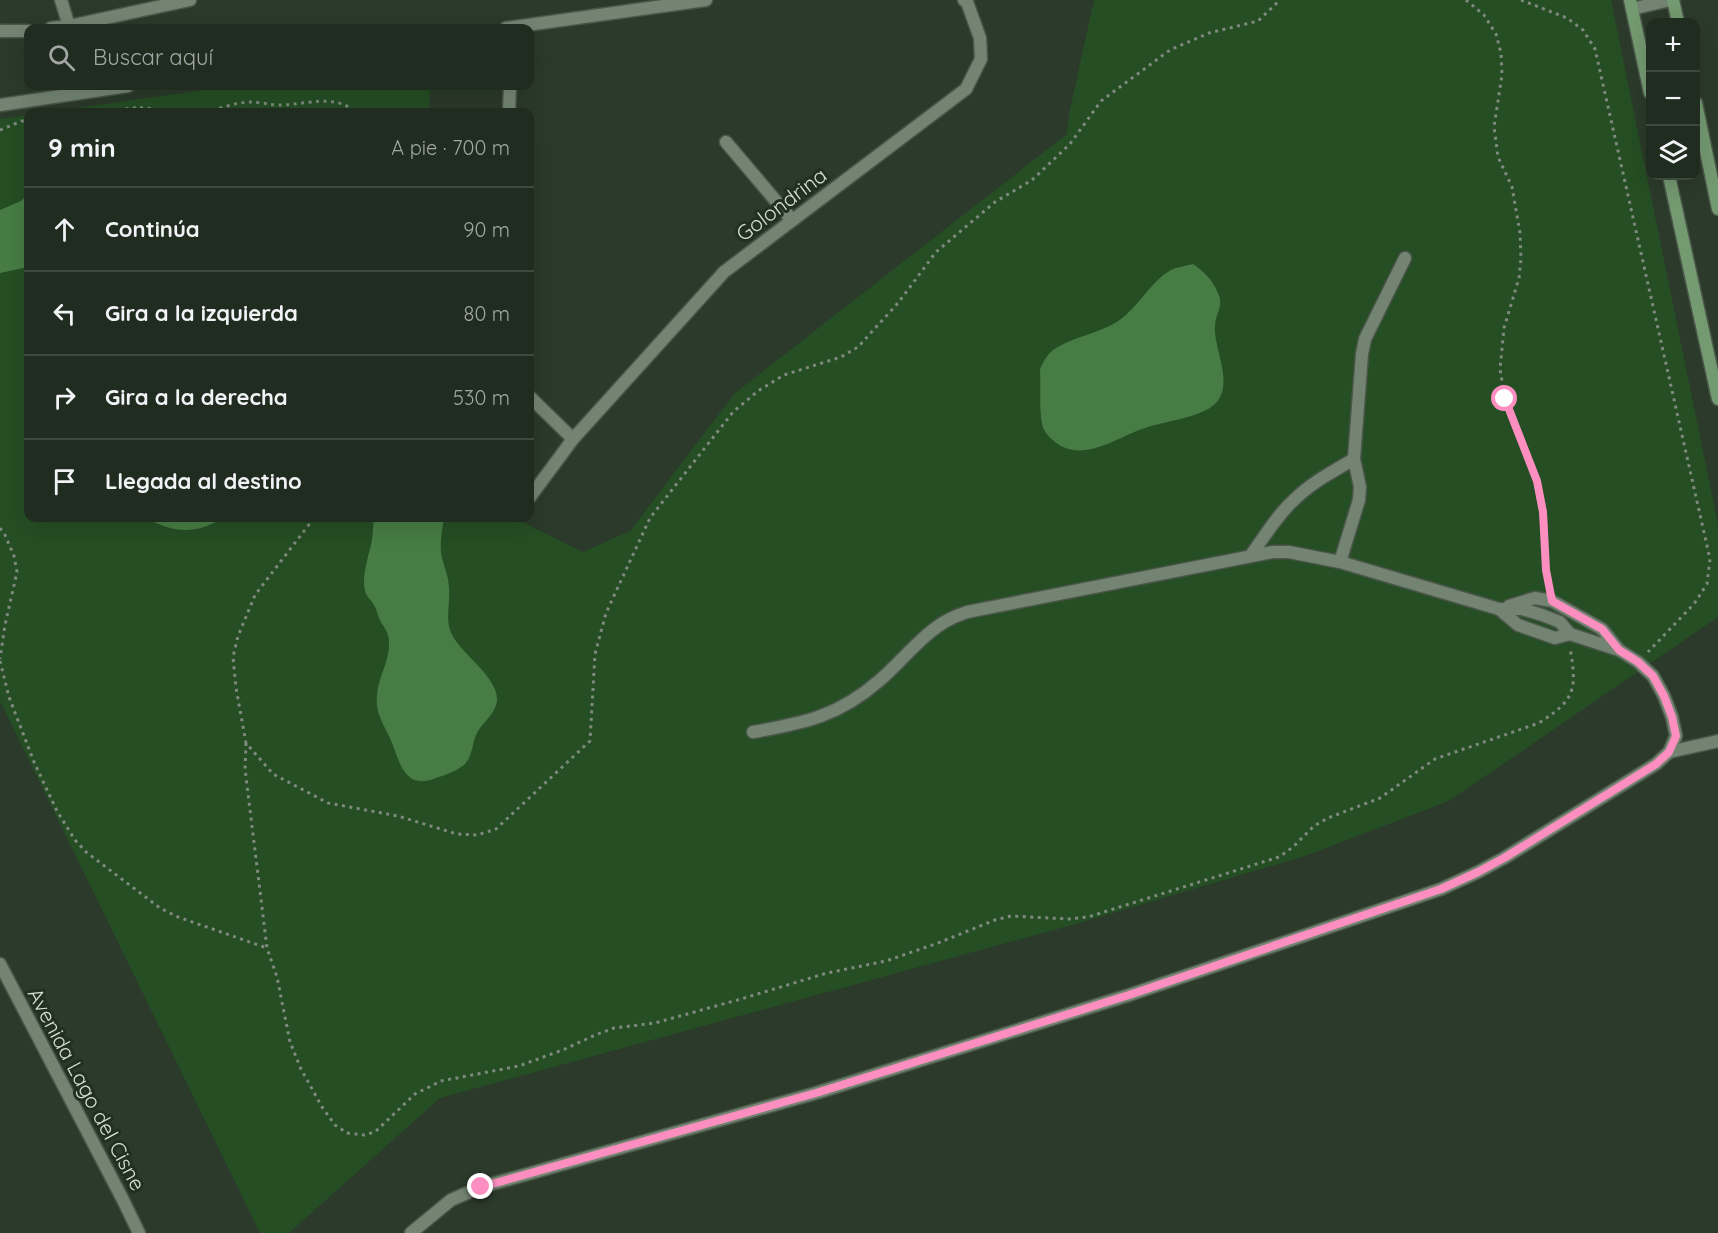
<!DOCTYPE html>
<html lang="es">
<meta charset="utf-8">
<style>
body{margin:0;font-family:Quicksand,sans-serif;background:#2d382d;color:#f1f3f6}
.controls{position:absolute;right:18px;top:18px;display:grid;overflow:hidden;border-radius:12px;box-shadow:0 6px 24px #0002}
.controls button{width:54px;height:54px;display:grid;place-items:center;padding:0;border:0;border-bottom:2px solid #3d483e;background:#202c20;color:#f1f3f6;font:30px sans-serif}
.stop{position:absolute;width:18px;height:18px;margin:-14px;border:4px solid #fd8ec0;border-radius:50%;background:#fff}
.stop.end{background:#fd8ec0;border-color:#fff;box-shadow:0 2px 6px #0008}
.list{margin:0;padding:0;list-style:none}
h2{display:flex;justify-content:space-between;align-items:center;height:78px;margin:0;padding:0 24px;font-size:26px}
h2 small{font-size:20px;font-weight:400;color:#a2a7a5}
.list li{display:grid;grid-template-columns:39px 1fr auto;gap:18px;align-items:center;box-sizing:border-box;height:84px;padding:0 24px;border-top:2px solid #3d483e}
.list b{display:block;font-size:22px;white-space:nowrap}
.list em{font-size:20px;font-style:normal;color:#a2a7a5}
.icon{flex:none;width:33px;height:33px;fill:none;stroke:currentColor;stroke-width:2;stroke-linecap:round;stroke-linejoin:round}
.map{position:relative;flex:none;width:1718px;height:1233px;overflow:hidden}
.search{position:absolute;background:#202c20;box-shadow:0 6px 24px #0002;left:24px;top:24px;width:510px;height:66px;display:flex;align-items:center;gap:15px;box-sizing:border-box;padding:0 21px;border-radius:12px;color:#a2a7a5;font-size:22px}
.panel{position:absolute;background:#202c20;box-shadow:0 6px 24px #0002;left:24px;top:108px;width:510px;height:414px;border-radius:12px}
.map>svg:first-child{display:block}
.green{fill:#254e24}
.water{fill:#477d44}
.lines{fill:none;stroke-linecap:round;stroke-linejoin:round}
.street-casing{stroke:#4a5649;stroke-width:15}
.secondary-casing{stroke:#4a5649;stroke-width:15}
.path{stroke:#7e8a7d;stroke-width:3;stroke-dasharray:3 4.5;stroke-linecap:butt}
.street{stroke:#738572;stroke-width:12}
.secondary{stroke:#749a71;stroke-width:12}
.route{stroke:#fd8ec0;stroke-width:8}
.labels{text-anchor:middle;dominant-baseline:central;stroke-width:6;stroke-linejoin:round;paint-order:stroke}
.street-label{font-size:21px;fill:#d6e0d5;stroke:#213020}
</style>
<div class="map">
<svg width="1718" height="1233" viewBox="0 0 1718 1233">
<rect width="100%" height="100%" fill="#2b3a2a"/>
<g class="green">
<polygon points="1094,0 1611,0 1718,525 1718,617 1449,801 1305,856 1076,924 440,1098 289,1233 260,1233 0,701 0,119 28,115 28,518 514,518 583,552 630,531 735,393 1067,134 1069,114"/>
<polygon points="233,86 430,86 429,112 48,112"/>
</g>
<g class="water">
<polygon points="28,194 28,267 0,273 0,210 21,201"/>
<path d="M1193 264C1203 271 1212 279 1217 291 1225 306 1216 311 1215 326 1213 348 1236 386 1214 405 1198 418 1165 421 1145 428 1117 437 1083 464 1055 442 1050 438 1043 431 1042 424 1039 410 1041 384 1040 369 1043 362 1047 355 1053 350 1072 337 1097 334 1117 322 1138 308 1150 282 1171 270 1177 267 1186 266 1193 264Z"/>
<path d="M146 518H223C195 535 174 533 146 518Z"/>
<path d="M374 518H444C442 531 439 545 442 558 445 569 449 578 449 589 450 602 446 618 450 630 457 652 499 676 497 701 496 712 484 722 478 731 471 742 474 759 461 767 454 772 445 775 436 778 403 791 400 761 390 738 383 724 375 712 377 695 378 677 390 661 389 642 389 633 385 629 381 622 378 617 377 610 374 605 372 601 368 598 366 594 360 578 369 556 372 540 373 533 373 525 374 518Z"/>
</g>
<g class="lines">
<g class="street-casing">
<g id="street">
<polyline points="61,0 69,26"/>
<polyline points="1632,9 1670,0"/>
<polyline points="51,28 69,26 190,0"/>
<polyline points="506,28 706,0"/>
<polyline points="0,31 28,31"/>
<polyline points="0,105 128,86"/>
<polyline points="509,112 510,86"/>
<polyline points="726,142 792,220"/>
<polyline points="530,397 573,439"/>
<polyline points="530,497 573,439 724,272 966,89 981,59 980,38 967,2 964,0"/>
<path d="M1251 555C1265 536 1277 515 1295 499 1312 482 1334 471 1354 459"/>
<polyline points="1340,562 1359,500 1360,487 1354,459 1362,354 1365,339 1405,258"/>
<polyline points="1509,606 1535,598 1552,601 1602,629 1619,650"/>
<path d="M753 732C805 723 839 716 880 680 901 662 925 631 950 619 955 616 962 614 967 612L1273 552H1289L1340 562 1499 609H1522L1542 615 1560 622 1570 634"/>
<polyline points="1669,752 1718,741"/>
<polyline points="0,964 123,1200 139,1233"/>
<polyline points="411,1233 451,1200 481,1187 816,1093 1129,995 1441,889 1478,872 1504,858 1656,764 1669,752 1676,736 1672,717 1664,696 1653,676 1638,662 1619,650 1570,634 1555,638 1518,625 1499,609"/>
</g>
</g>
<g class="secondary-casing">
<g id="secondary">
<polyline points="1630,0 1650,93"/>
<polyline points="1673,0 1678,22"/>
<polyline points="1696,103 1718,209"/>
<polyline points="1669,176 1718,399"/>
</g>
</g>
<g class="path">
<polyline points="1466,0 1484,15 1496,34 1501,53 1502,75 1494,127 1498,157 1512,187 1520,233 1521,259 1519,278 1504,328 1500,369 1505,399 1537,481 1543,512 1547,570 1550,586"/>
<polyline points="1521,0 1567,18 1583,30 1595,49 1710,559 1707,584 1694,604 1648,652"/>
<path d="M103 112C130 108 141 105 168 112"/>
<path d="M205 112C219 109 236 102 251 102 260 102 269 105 279 105 305 105 334 93 356 112"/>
<polyline points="0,130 22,121 28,120"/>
<polyline points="314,518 255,595 238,636 233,657 236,688 246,743 273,774 328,803 398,816 457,834 477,835 496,829 590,741 595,654 606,613 650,518 733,412 758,391 784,375 841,357 858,347 898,303 936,252 995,202 1032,180 1070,144 1101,101 1170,50 1209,33 1258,21 1280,0"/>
<polyline points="0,528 5,535 14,556 17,572 5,625 0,659"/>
<polyline points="0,661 9,697 34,762 57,811 75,840 86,852 160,908 178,917 267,948"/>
<path d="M246 743 245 769 267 948 277 977 290 1042 301 1069 322 1107 335 1125 347 1133 364 1135 375 1132 415 1094 441 1081 519 1066 565 1049 595 1035 614 1028 655 1023 741 999 827 973 886 961 938 943 995 920 1011 916 1069 919 1088 917 1279 857 1293 847 1314 826 1328 818 1380 798 1435 759 1539 723C1560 709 1576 699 1573 671 1573 663 1571 655 1570 647"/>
</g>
<use href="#street" class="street"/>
<use href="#secondary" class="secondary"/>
</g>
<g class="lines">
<polyline class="route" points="481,1187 816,1093 1129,995 1441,889 1478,872 1504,858 1656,764 1669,752 1676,736 1672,717 1664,696 1653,676 1638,662 1619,650 1602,629 1552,601 1546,570 1543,512 1537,481 1505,399"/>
</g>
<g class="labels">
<g class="street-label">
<text transform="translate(781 204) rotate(-37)">Golondrina</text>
<text transform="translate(87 1089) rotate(62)">Avenida Lago del Cisne</text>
</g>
</g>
</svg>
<div class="controls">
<button>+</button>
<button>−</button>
<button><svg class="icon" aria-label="layers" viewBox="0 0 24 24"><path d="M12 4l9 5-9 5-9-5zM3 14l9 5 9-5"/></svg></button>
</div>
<div class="stop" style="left:1505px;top:399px"></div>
<div class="stop end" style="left:481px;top:1187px"></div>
<div class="search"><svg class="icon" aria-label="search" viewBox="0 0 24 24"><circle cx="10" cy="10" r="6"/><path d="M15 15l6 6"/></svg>Buscar aquí</div>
<section class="panel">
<h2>9 min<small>A pie · 700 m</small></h2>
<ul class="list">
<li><svg class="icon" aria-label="ahead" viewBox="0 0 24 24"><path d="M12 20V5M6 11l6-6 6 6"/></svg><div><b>Continúa</b></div><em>90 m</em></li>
<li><svg class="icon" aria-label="left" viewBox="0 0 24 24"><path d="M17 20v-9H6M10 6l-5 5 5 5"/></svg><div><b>Gira a la izquierda</b></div><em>80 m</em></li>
<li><svg class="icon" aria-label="right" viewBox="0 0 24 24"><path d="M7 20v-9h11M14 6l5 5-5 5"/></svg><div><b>Gira a la derecha</b></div><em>530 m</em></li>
<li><svg class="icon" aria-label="arrive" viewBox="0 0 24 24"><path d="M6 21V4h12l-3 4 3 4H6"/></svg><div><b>Llegada al destino</b></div></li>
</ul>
</section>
</div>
